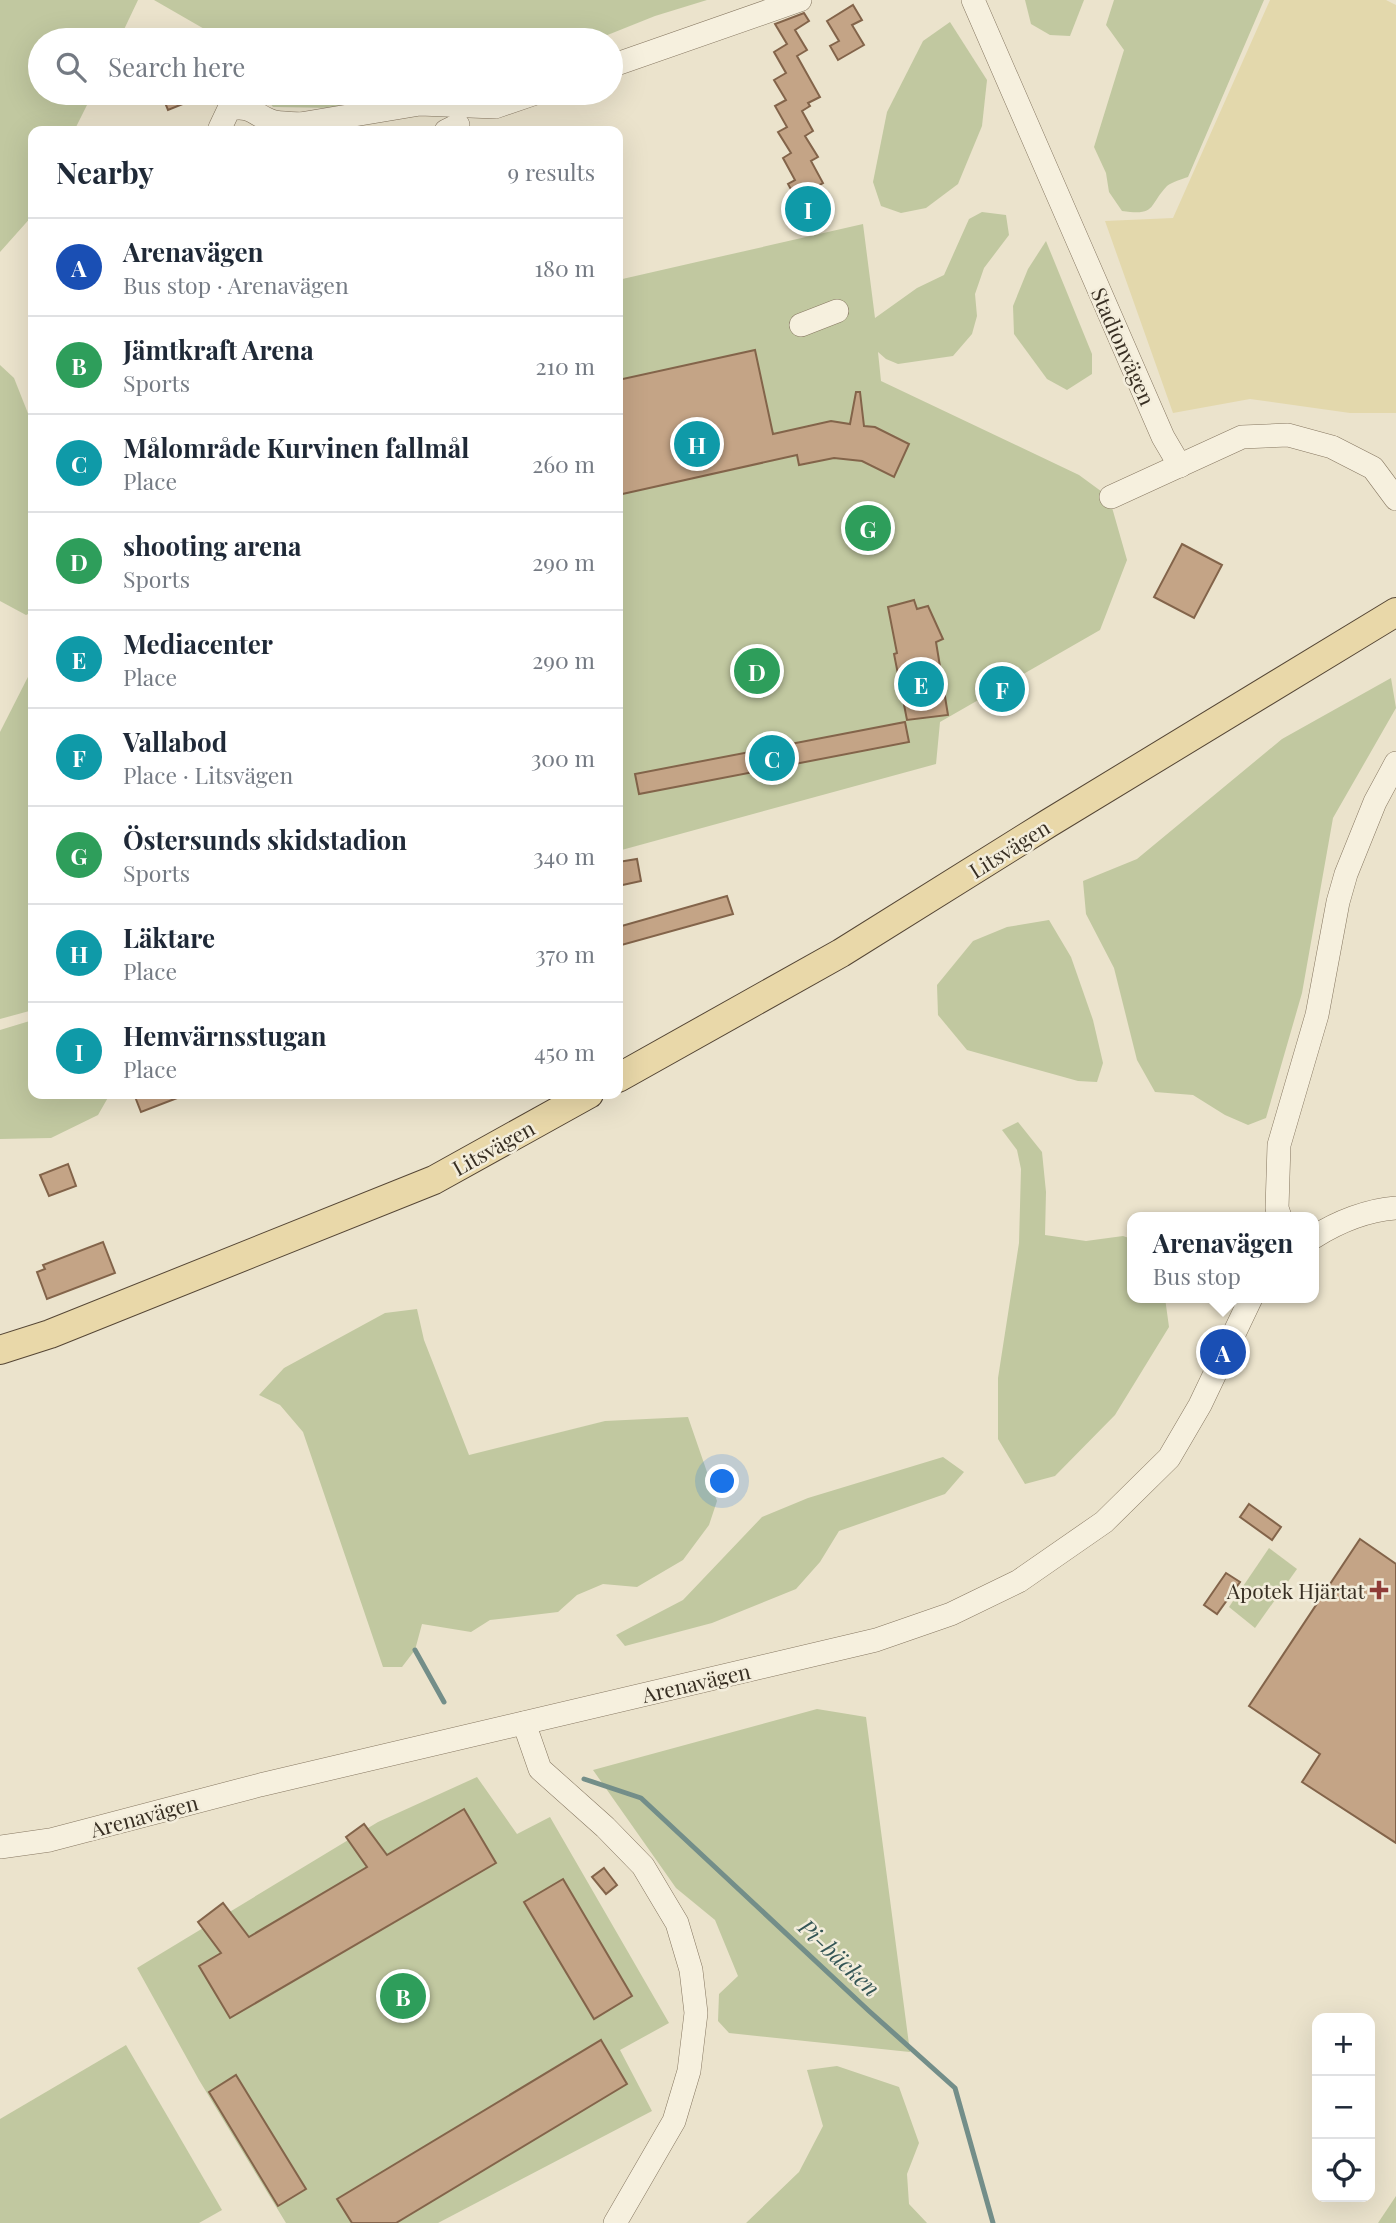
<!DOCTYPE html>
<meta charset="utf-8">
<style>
body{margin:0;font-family:"Playfair Display",serif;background:#f6f6f7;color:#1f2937}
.controls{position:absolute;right:21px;bottom:21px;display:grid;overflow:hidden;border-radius:14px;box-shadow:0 7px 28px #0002}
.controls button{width:63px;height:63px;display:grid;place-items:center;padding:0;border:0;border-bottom:2px solid #e0e1e3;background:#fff;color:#1f2937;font:35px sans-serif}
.you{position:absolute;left:723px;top:1482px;width:24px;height:24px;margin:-18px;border:5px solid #fff;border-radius:50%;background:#1a73e8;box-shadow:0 0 0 10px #1a73e833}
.badge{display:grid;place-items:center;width:46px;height:46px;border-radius:50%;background:#8f3c38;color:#fff;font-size:23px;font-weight:700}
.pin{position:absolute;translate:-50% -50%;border:4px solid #fff;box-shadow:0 2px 7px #0006}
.popup{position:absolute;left:1127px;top:1212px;width:192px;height:91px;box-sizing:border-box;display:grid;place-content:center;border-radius:14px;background:#fff;filter:drop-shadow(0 2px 5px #0005);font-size:23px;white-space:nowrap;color:#747a83}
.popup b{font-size:26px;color:#1f2937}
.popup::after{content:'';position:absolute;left:50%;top:100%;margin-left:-14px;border:14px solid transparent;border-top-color:#fff}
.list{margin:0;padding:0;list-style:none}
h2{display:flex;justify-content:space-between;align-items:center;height:91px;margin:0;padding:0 28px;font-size:30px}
h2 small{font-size:23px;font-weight:400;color:#747a83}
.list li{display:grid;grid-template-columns:46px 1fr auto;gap:21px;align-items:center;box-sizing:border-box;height:98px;padding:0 28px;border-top:2px solid #e0e1e3}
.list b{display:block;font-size:26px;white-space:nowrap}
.list p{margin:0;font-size:23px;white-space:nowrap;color:#747a83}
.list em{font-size:23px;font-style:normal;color:#747a83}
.icon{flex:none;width:38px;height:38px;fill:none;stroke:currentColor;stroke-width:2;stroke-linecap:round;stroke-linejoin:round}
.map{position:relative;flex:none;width:1396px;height:2223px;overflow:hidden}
.search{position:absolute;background:#fff;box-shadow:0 7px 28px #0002;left:28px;top:28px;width:595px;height:77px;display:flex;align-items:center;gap:18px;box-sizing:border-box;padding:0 24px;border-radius:38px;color:#747a83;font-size:26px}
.panel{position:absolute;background:#fff;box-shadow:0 7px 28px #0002;left:28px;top:126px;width:595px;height:973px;border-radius:14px}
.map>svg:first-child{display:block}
.green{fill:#c1c8a0}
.sand{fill:#e3d8ac}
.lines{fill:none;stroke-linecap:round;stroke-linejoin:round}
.stream{stroke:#738e89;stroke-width:5}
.building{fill:#c4a486;stroke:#83644a;stroke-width:2}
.minor-casing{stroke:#867761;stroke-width:24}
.major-casing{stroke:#554635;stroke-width:30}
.minor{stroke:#f6f0de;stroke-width:23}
.major{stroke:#e9d8a9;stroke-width:28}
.poi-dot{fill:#8f3c38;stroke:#f3eddb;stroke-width:2.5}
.labels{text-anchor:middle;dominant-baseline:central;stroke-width:5;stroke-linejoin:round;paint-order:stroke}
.street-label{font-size:21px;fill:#382f23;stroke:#f3eddb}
.poi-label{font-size:21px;fill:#382f23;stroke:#f3eddb;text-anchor:end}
.water-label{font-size:23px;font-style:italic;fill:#345656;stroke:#f3eddb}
</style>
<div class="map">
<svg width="1396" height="2223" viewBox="0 0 1396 2223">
<rect width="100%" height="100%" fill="#ebe3cc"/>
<g class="green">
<polygon points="0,0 138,0 119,40 40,40 40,93 93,93 74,131 33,131 33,215 0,252"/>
<polygon points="154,0 707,0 655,16 595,40 218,40 213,34"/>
<polygon points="1025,0 1084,0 1070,36 1050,35 1031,24"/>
<path d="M1114 0H1264L1188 177C1182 179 1172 182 1167 186 1148 206 1157 216 1122 211L1109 192 1106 173 1094 147 1124 50 1106 25Z"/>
<polygon points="950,22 987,80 982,126 958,184 926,208 901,213 881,206 873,182 887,112 923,41"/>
<polygon points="262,93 437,93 338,108 273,107"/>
<polygon points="982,212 1006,215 1009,235 984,268 975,294 977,316 972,334 953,356 898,364 886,359 878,352 881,381 1079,475 1109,497 1127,560 1100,630 940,722 936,764 618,851 618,280 863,224 875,318 917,288 944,275 969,219"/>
<polygon points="1046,241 1092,354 1092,374 1067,390 1047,379 1014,334 1013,306 1028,269"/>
<polygon points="0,365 14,378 33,426 33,612 26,615 0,601"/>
<polygon points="33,667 33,1010 0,1019 0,732"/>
<polygon points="1391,678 1396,708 1333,818 1302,993 1266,1118 1248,1125 1225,1115 1193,1095 1155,1092 1137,1060 1114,968 1086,914 1083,881 1137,859 1282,739"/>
<polygon points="1049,920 1071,957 1093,1020 1103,1063 1097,1082 1078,1081 967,1050 938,1015 937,985 973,941 1007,927"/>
<polygon points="33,1020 33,1094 110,1094 98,1115 51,1138 0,1139 0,1030"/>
<polygon points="1018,1122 1042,1152 1046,1192 1045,1235 1086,1241 1123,1236 1132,1239 1132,1298 1165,1298 1169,1327 1115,1415 1055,1476 1025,1484 998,1439 998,1378 1019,1243 1021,1169 1017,1150 1002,1130"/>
<polygon points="417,1309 424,1340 469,1455 605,1421 688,1417 717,1501 709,1525 683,1560 637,1587 603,1584 577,1595 558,1612 490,1620 471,1632 422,1624 415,1650 402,1667 383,1667 303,1432 280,1405 259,1395 284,1368 385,1313"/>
<polygon points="943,1457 964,1472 945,1494 839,1531 820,1562 796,1589 712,1623 625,1646 616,1635 683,1600 762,1517 808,1498"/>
<polygon points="1269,1548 1297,1569 1255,1628 1229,1607"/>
<polygon points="817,1709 866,1717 910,2052 729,2033 718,2021 719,1994 738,1976 715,1920 676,1888 593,1770"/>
<polygon points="477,1777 517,1834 550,1817 669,2023 620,2050 652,2111 438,2223 286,2223 199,2080 137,1968 378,1822"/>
<polygon points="126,2045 222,2210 199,2223 0,2223 0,2119"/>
<polygon points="837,2066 899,2087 919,2143 907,2174 909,2204 927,2223 746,2223 799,2172 823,2126 807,2070"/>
<polygon points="1396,2196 1396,2223 1378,2223"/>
</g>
<polygon class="sand" points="1270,0 1386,0 1396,5 1396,413 1350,413 1250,399 1173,413 1105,221 1173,218"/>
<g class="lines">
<g class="stream">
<polyline points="415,1650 444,1702"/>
<polyline points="584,1779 641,1798 869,2011 955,2088 993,2223"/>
</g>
</g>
<g class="building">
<polygon points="853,5 862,20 852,25 864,45 838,60 830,46 839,41 827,21"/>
<polygon points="804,13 809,21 795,30 807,50 797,56 820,97 808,103 810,106 802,111 813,131 805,136 818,157 811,161 823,183 816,187 828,209 797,226 788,210 799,204 788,184 795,180 783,158 791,153 778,132 787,127 775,106 786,100 774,80 786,73 774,52 787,44 775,24"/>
<polygon points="161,93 210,93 168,110"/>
<polygon points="755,350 773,434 831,421 850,424 856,392 860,392 864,426 875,427 909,444 894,477 862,461 834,458 799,465 797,455 618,495 618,380"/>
<polygon points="1182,544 1222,565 1194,618 1154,597"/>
<polygon points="914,600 917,609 928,606 943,639 936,642 948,715 907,720 894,654 897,653 888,607"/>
<polygon points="1015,673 1022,688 989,704 981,689"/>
<polygon points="905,722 909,742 639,794 635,774"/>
<polygon points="637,859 641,881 618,886 618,862"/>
<polygon points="727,896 733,914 618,946 618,927"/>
<polygon points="134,1094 185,1094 185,1095 141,1112"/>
<polygon points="68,1164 76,1186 49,1196 40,1175"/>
<polygon points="103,1242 115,1273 47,1299 37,1272 45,1269 43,1265"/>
<polygon points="1249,1504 1281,1527 1272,1540 1240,1517"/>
<polygon points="1360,1539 1396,1564 1396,1843 1302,1782 1320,1754 1249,1706"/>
<polygon points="1226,1573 1240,1582 1217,1614 1204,1605"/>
<polygon points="464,1809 496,1863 230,2018 199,1966 221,1953 198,1922 223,1903 249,1937 367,1867 346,1837 364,1824 387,1855"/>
<polygon points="604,1868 617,1885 606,1894 592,1877"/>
<polygon points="563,1879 632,1996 594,2019 524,1902"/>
<polygon points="601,2040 627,2084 396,2223 352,2223 337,2199"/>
<polygon points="236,2075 306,2189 278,2206 209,2092"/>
</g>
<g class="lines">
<g class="minor-casing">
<g id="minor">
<polyline points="973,0 1163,437 1180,466"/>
<polyline points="611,66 800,0"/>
<path d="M222 131 220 128 229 109C252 105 253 114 271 121 280 124 291 123 300 124"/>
<polyline points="282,131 300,124 420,104 495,107 536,93"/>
<polyline points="446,131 458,125"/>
<polyline points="801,325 837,311"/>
<polyline points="1111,497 1242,437 1288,435 1332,447 1373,468 1396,499"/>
<polyline points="1280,1217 1277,1208 1279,1145 1317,1015 1338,902 1346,874 1375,802 1396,763"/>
<path d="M1314 1237C1338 1222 1368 1210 1396 1208"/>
<polyline points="524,1723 540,1769 605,1827 643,1866 677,1923 691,1970 696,2013 689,2071 674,2121 615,2223"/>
<polyline points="0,1847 50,1840 260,1785 876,1640 951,1614 1019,1581 1104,1522 1169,1458 1200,1405 1251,1298"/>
</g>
</g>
<g class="major-casing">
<g id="major">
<polyline points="618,1078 841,953 1049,823 1396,612"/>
<polyline points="0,1350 50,1334 434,1180 589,1094"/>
</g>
</g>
<use href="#minor" class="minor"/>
<use href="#major" class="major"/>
</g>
<path class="poi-dot" d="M1375.5 1579.5h7v7h7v7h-7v7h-7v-7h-7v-7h7z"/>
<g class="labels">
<g class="street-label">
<text transform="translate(1124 346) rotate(66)">Stadionvägen</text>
<text transform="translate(1009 848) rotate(-32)">Litsvägen</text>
<text transform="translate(493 1147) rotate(-29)">Litsvägen</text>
<text transform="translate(696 1682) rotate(-13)">Arenavägen</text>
<text transform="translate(144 1815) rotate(-15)">Arenavägen</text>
</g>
<g class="poi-label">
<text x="1365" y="1590">Apotek Hjärtat</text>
</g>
<g class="water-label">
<text transform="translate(840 1957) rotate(43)">Pi-bäcken</text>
</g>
</g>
</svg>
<div class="controls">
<button>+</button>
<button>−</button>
<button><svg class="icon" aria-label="locate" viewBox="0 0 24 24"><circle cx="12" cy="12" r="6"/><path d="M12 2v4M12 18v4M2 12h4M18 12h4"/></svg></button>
</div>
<div class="you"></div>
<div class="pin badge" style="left:1223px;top:1352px;background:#1a4fb4">A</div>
<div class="popup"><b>Arenavägen</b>Bus stop</div>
<div class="pin badge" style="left:403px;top:1996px;background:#2e9e5b">B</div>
<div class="pin badge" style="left:772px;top:758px;background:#0f9aa8">C</div>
<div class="pin badge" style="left:757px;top:671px;background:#2e9e5b">D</div>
<div class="pin badge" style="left:921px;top:684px;background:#0f9aa8">E</div>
<div class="pin badge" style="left:1002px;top:689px;background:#0f9aa8">F</div>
<div class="pin badge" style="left:868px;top:528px;background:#2e9e5b">G</div>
<div class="pin badge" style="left:697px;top:444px;background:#0f9aa8">H</div>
<div class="pin badge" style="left:808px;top:209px;background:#0f9aa8">I</div>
<div class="search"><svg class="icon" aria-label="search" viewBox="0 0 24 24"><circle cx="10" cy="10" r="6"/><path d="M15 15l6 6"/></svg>Search here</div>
<section class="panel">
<h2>Nearby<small>9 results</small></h2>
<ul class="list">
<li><span class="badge" style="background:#1a4fb4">A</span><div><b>Arenavägen</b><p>Bus stop · Arenavägen</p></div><em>180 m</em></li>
<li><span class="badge" style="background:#2e9e5b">B</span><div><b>Jämtkraft Arena</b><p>Sports</p></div><em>210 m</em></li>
<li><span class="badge" style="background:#0f9aa8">C</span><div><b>Målområde Kurvinen fallmål</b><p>Place</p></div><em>260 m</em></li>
<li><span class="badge" style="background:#2e9e5b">D</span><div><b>shooting arena</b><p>Sports</p></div><em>290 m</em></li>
<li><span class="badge" style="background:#0f9aa8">E</span><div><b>Mediacenter</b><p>Place</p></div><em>290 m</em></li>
<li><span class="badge" style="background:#0f9aa8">F</span><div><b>Vallabod</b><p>Place · Litsvägen</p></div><em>300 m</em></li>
<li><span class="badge" style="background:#2e9e5b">G</span><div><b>Östersunds skidstadion</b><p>Sports</p></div><em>340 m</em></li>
<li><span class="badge" style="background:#0f9aa8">H</span><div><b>Läktare</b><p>Place</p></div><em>370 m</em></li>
<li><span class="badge" style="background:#0f9aa8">I</span><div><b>Hemvärnsstugan</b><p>Place</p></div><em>450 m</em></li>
</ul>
</section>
</div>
